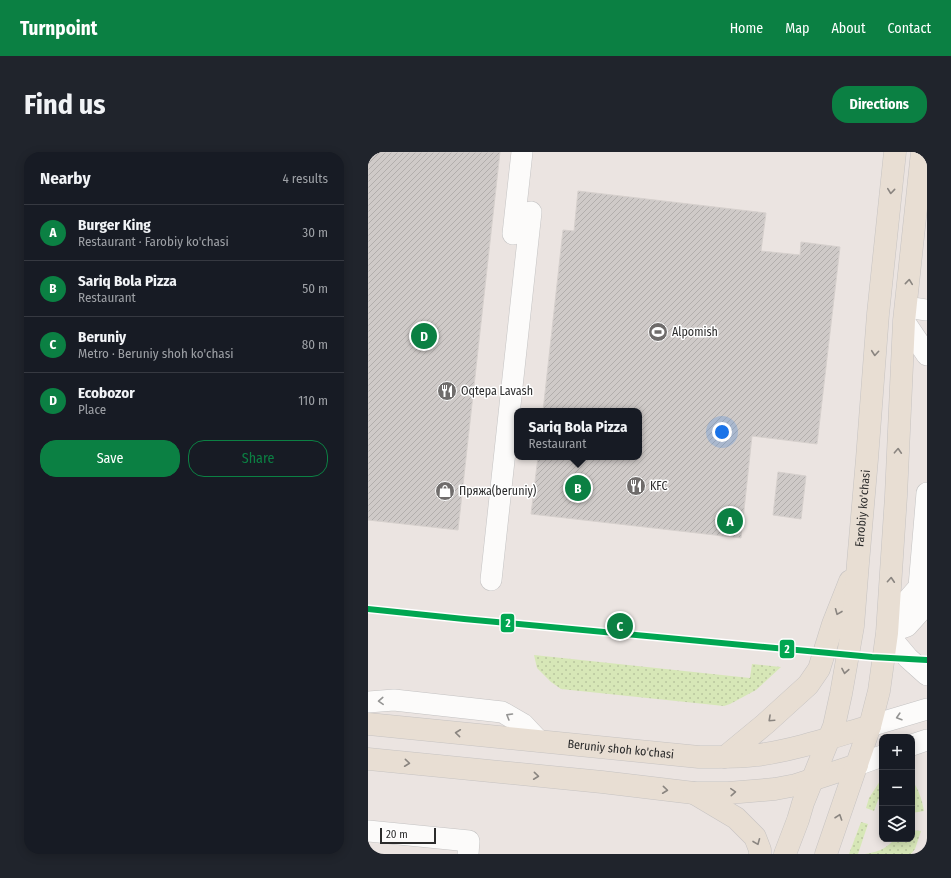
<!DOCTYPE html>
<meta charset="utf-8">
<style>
body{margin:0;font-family:"Fira Sans Condensed",sans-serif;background:#20242c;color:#f1f3f6}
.controls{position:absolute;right:12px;bottom:12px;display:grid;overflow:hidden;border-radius:8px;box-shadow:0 2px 10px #0003}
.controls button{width:36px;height:36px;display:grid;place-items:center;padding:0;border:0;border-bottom:1px solid #363941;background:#171b24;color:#f1f3f6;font:20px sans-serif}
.scale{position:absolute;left:12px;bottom:10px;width:56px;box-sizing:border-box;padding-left:4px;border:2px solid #2c2c2c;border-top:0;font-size:11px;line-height:14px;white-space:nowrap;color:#2c2c2c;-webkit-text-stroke:3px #fff;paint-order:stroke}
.you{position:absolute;left:354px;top:280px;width:14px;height:14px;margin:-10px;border:3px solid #fff;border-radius:50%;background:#1a73e8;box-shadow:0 0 0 6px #1a73e833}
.badge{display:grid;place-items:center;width:26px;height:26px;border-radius:50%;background:#0b8043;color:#fff;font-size:13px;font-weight:700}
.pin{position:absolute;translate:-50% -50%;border:2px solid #fff;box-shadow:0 1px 4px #0006}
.popup{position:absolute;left:146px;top:256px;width:128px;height:52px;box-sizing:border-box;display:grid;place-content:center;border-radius:8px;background:#171b24;filter:drop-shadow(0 1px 3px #0005);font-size:13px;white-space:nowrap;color:#9ea1a6}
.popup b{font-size:15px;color:#f1f3f6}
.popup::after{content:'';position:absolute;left:50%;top:100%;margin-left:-8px;border:8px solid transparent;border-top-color:#171b24}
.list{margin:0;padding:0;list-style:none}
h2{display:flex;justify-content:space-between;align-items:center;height:52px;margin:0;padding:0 16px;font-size:17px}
h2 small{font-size:13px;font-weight:400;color:#9ea1a6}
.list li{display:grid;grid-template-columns:26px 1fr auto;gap:12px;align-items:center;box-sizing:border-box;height:56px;padding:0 16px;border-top:1px solid #363941}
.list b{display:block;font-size:15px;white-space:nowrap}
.list p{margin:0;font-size:13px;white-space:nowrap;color:#9ea1a6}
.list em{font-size:13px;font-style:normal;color:#9ea1a6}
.actions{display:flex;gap:8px;padding:12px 16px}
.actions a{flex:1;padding:9px 0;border:1px solid #0b8043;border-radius:16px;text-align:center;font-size:14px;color:#0b8043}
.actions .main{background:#0b8043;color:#fff}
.icon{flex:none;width:22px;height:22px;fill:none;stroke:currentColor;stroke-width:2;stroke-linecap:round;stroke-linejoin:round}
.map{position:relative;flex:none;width:559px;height:702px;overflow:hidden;border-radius:16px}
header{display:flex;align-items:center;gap:24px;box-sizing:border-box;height:56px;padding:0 20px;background:#0b8043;color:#fff}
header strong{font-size:19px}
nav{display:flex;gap:22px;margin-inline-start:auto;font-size:14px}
.intro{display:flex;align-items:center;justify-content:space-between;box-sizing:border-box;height:96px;padding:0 24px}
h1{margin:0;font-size:28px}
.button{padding:10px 18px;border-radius:16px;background:#0b8043;color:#fff;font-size:14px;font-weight:700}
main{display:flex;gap:24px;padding:0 24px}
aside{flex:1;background:#171b24;border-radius:16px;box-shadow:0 2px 10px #0003}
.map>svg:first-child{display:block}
.grass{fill:url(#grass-dots)}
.building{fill:url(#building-hatch);stroke:#d6d0cd}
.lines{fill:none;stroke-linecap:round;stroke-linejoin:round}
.minor-casing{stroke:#c4c3c3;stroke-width:22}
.major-casing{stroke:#c6c3c2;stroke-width:23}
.minor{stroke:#fcfbfa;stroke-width:21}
.major{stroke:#e8ded3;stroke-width:22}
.metro-1-casing{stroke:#fff;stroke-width:9}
.metro-1{stroke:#00a651;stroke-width:6}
.oneway{stroke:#8a8580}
.oneway2{stroke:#949493}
.labels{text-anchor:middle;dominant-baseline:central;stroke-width:3;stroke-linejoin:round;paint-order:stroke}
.poi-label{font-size:12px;fill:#2c2c2c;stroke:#fff;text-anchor:start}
.street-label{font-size:12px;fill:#2c2c2c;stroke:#fff}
.line-badge{stroke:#fff;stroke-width:1.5}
.badge-label{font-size:11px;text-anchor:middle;font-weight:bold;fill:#fff}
</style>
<header>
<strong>Turnpoint</strong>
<nav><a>Home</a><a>Map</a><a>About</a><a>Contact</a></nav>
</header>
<div class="intro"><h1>Find us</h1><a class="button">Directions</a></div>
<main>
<aside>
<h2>Nearby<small>4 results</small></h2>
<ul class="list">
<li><span class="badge">A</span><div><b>Burger King</b><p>Restaurant · Farobiy ko'chasi</p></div><em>30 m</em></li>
<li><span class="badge">B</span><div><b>Sariq Bola Pizza</b><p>Restaurant</p></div><em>50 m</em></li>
<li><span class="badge">C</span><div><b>Beruniy</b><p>Metro · Beruniy shoh ko'chasi</p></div><em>80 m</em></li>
<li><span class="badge">D</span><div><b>Ecobozor</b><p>Place</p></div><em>110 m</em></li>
</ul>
<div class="actions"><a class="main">Save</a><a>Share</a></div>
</aside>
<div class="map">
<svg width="559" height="702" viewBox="0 0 559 702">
<defs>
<pattern id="grass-dots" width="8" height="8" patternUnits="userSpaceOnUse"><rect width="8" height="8" fill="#d7e7b7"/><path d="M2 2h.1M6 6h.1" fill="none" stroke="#b9c69e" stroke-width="1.8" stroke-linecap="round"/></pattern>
<pattern id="building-hatch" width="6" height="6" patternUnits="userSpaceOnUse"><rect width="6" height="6" fill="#cfcac8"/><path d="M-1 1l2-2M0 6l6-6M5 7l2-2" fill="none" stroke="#b2aeac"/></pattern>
</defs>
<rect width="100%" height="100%" fill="#ebe4e1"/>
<g class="grass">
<polygon points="166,503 382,526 384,512 413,515 388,538 362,552 356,554 193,537 183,530 169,516"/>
<polygon points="514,626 514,641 510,648 506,659 498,656 501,646"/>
<path d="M544 628C551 638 554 648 556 659L544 661Z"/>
<polygon points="493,670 500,672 490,702 481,702"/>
<path d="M544 678 553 679 547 697 543 702H497C512 699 516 698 527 687H544Z"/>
</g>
<g class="building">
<polygon points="0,0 132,0 90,378 0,368"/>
<polygon points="210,39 398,61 393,99 432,103 433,90 472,95 449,292 384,284 373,386 163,362 170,305 271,305 271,259 175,259 195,78 206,79"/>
<polygon points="410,320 438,324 433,367 405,363"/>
</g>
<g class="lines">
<g class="minor-casing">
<g id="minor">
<polyline points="145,82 154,0"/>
<polyline points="538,155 559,158"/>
<polyline points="536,169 559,203"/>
<polyline points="123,428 163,60"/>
<polyline points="551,435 559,341"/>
<polyline points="519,481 529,460 559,426"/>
<polyline points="519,481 540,506 559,523"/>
<polyline points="519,481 539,474 559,452"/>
<polyline points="0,550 26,548 134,560 155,572 171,589"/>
<polyline points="502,574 559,557"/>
<polyline points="544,593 559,588"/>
<polyline points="489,613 514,604"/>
<polyline points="0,679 101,689 100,702"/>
</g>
</g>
<g class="major-casing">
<g id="major">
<path id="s1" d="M0 572 331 605C350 605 370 606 389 603 428 598 465 585 502 574"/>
<polyline points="357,605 397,572 440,533 451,517 465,472 482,429"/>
<polyline points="0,607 234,630 326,641 360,641 407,637 428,633 489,613"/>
<polyline points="326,641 368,666 387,685 392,698 392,702"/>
<path id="s2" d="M417 702 430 668 435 651 466 574 473 542 485 474 490 411 499 307 510 162 527 0"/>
<polyline points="458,702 502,574 511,539 519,481 528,344 536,169 554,0"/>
</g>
</g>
<use href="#minor" class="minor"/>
<use href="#major" class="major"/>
<g class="metro-1-casing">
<polyline id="metro-1" points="0,457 96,467 504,505 559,508"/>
</g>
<use href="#metro-1" class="metro-1"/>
</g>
<defs><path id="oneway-chevron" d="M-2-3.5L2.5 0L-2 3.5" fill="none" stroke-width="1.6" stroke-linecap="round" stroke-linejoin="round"/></defs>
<g class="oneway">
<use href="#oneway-chevron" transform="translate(523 39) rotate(96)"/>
<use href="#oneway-chevron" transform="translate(541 130) rotate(-84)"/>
<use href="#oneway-chevron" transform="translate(507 201) rotate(95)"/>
<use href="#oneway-chevron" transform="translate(530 299) rotate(-87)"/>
<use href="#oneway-chevron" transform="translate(523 428) rotate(-86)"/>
<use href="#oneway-chevron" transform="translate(470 460) rotate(112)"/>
<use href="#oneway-chevron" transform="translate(477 519) rotate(100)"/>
<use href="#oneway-chevron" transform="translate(403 567) rotate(137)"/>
<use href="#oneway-chevron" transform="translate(90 581) rotate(-174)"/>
<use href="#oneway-chevron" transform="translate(39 611) rotate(6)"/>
<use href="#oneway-chevron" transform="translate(168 624) rotate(6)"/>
<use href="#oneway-chevron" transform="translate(297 638) rotate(6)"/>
<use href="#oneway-chevron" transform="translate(365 640) rotate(-4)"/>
<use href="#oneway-chevron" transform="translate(471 665) rotate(-71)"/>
<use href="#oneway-chevron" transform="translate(389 690) rotate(68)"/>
</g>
<g class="oneway2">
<use href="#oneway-chevron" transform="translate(13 549) rotate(177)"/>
<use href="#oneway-chevron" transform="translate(141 564) rotate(-149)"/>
<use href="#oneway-chevron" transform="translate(531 565) rotate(163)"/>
</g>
<defs>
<g id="stadium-disc" transform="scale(1)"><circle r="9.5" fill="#6f6c6b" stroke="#fff"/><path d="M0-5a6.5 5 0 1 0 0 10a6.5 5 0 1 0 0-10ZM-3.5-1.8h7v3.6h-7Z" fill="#fff"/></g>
<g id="restaurant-disc" transform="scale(1)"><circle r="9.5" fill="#6f6c6b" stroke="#fff"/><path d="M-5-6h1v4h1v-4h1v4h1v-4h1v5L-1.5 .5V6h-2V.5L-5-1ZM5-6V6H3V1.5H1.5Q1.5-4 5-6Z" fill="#fff"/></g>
<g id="shop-disc" transform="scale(1)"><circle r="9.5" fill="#6f6c6b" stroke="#fff"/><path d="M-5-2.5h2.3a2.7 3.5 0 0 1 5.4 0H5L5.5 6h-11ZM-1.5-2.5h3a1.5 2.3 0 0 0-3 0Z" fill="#fff"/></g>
</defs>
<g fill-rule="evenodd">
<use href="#stadium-disc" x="290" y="180"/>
<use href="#restaurant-disc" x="79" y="239"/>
<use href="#restaurant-disc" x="268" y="334"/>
<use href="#shop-disc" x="77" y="339"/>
</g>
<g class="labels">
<g class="poi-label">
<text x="304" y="180">Alpomish</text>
<text x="93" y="239">Oqtepa Lavash</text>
<text x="282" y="334">KFC</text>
<text x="91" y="339">Пряжа(beruniy)</text>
</g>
<g class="street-label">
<text stroke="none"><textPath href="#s2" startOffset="357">Farobiy ko'chasi</textPath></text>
<text stroke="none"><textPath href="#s1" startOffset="254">Beruniy shoh ko'chasi</textPath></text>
</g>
</g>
<g class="line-badge">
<rect x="132" y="461" width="15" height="20" rx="4" fill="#00a651"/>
<rect x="411" y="487" width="16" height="20" rx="4" fill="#00a651"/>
</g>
<g class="badge-label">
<text x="140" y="475">2</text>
<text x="419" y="501">2</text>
</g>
</svg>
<div class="controls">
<button>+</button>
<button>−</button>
<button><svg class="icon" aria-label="layers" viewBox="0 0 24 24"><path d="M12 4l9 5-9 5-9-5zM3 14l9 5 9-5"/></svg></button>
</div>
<div class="scale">20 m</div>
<div class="you"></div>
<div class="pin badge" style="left:362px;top:369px">A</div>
<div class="pin badge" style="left:210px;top:336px">B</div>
<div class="popup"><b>Sariq Bola Pizza</b>Restaurant</div>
<div class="pin badge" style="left:252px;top:474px">C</div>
<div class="pin badge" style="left:56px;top:184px">D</div>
</div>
</main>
